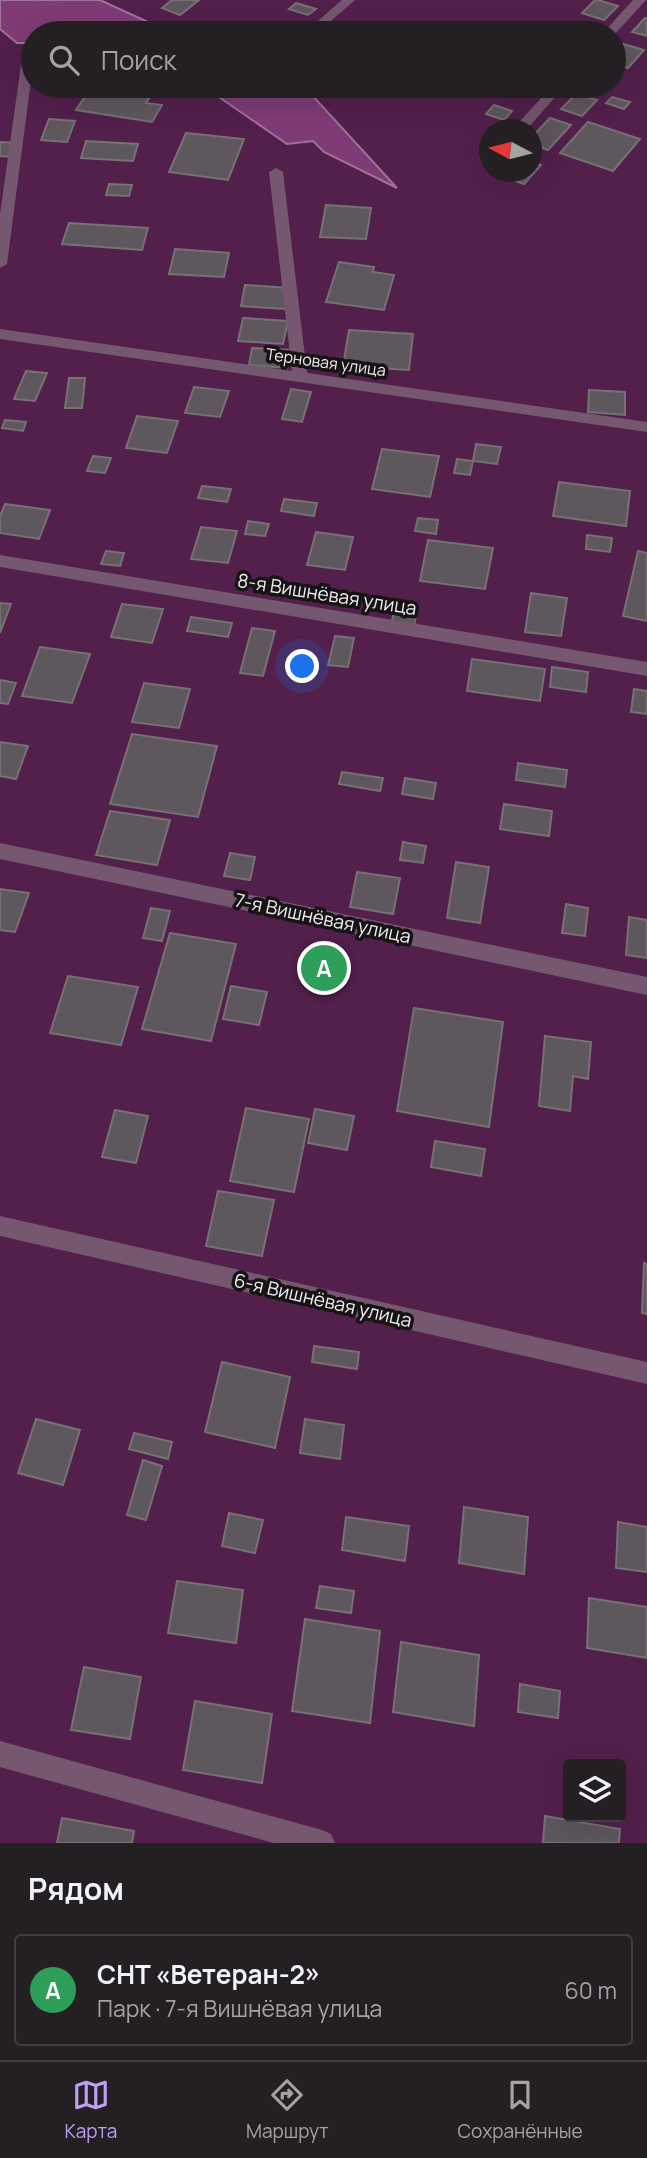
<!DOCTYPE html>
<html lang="ru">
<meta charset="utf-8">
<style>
body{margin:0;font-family:Manrope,sans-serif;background:#2c272a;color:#f1f3f6}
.controls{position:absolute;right:21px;bottom:21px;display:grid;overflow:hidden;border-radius:7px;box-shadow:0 7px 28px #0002}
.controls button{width:63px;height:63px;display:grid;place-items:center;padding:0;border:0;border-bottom:2px solid #413d40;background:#241f22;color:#f1f3f6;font:35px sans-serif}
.compass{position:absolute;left:479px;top:119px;width:63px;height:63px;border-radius:50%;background:#241f22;box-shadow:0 7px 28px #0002;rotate:277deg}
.you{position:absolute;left:303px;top:667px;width:24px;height:24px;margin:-18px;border:5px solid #fff;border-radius:50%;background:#1a73e8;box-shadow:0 0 0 10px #1a73e833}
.badge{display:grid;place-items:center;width:46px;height:46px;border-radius:50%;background:#bca0f2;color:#fff;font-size:23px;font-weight:700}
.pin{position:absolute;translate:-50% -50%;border:4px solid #fff;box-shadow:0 2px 7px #0006}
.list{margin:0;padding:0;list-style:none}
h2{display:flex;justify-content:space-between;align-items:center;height:91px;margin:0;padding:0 28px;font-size:30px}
h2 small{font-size:23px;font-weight:400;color:#a3a2a5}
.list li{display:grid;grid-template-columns:46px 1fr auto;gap:21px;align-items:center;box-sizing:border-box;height:112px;margin:0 14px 14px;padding:0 14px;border:2px solid #413d40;border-radius:7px}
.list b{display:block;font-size:26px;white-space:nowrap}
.list p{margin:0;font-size:23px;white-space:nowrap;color:#a3a2a5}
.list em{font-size:23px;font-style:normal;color:#a3a2a5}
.icon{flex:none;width:38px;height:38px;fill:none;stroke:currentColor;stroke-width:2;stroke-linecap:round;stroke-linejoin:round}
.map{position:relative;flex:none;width:647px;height:1843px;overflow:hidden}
.search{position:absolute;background:#241f22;box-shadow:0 7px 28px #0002;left:21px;right:21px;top:21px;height:77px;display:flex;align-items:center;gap:18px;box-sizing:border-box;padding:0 24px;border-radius:38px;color:#a3a2a5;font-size:26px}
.sheet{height:217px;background:#241f22}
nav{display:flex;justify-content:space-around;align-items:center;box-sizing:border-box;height:98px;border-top:2px solid #413d40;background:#241f22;font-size:19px;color:#a3a2a5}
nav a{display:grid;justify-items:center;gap:4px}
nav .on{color:#bca0f2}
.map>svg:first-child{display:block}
.green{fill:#52204b;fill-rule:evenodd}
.water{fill:#7f3b75;stroke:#a17099;stroke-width:2}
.building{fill:#5e575d;stroke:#777075;stroke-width:2}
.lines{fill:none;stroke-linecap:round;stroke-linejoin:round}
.minor{fill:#765770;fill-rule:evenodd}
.labels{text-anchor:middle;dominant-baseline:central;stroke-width:7;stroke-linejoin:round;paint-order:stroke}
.far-street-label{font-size:16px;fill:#efebee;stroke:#161315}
.street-label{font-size:19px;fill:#efebee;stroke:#161315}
</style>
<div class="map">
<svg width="647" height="1843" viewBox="0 0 647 1843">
<rect width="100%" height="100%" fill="#30292e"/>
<path class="green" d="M0 0H647V1843H0ZM33 33H614V86H33ZM490 130H532V172H490ZM568 1764H621V1817H568Z"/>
<g class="water">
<polygon points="0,0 100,0 172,33 33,33 33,43 17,43 0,29"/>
<polygon points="203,86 287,86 312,95 397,188 324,152 313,141 287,144"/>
</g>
<g class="building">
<polygon points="172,0 199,0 180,15 162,8"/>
<polygon points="595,0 598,0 618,6 604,20 582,13"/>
<polygon points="296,3 316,9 308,15 289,9"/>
<polygon points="645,18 647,19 647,36 632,32"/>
<polygon points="620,43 644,50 628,68 614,64 614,49"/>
<polygon points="92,86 134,86 155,89 146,103 162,105 152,122 76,110"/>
<polygon points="508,86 540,86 532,94"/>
<polygon points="576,94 597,100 582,116 561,109"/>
<polygon points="612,97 630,102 624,109 606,103"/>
<polygon points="494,105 512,111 504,120 486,114"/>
<polygon points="550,118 571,125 548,150 532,144 532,137"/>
<polygon points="49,119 75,121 67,142 41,140"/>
<polygon points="588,122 640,139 613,171 560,153"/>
<polygon points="186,133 244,139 228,180 169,172"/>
<polygon points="86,141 138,144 133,161 81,158"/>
<polygon points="0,142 18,143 13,157 0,156"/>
<polygon points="532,161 541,165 524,184 502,176 506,172 532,172"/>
<polygon points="109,184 132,185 129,196 106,195"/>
<polygon points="326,205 371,208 366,239 320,237"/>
<polygon points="69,223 148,228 142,250 62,244"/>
<polygon points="175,249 229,253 224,277 169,274"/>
<polygon points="339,262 374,267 373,272 394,275 384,310 326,302"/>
<polygon points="245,285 289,288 285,309 241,306"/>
<polygon points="243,318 288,321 283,344 238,341"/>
<polygon points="349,330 413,334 409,370 343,366"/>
<polygon points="252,348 290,350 287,368 249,365"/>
<polygon points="26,371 47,373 35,401 14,399"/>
<polygon points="69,378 85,378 82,408 65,408"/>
<polygon points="194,387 229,391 220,417 185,413"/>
<polygon points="291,389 311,392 302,422 282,419"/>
<polygon points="589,390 625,392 625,415 588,412"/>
<polygon points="137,416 178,421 167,453 126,448"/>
<polygon points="5,420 26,422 23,431 2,428"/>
<polygon points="476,444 501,447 497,464 473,461"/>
<polygon points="382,449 439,456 430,497 372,489"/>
<polygon points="93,456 111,458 105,473 87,471"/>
<polygon points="457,459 473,461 470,475 454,473"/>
<polygon points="559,482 630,491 626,526 553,516"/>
<polygon points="202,486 231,489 227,502 198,498"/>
<polygon points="284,499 317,503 314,516 281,511"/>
<polygon points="5,504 50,510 39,539 0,533 0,516"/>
<polygon points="418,518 438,520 436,534 415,531"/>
<polygon points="248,521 269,524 265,536 245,534"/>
<polygon points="201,527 237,531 228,563 191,559"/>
<polygon points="316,532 353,537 345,570 307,565"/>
<polygon points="587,535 612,538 610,552 586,549"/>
<polygon points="428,540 493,548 485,589 420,581"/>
<polygon points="106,551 124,553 120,566 101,564"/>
<polygon points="638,551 647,553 647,621 623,616"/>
<polygon points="531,593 567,598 561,636 525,632"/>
<polygon points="0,603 11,604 0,633"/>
<polygon points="122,604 163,609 152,643 111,637"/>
<polygon points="396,605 417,608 414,627 391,624"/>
<polygon points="191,617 232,623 228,637 187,631"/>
<polygon points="252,628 275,631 263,676 240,673"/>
<polygon points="335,636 354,638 348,667 328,665"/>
<polygon points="40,647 90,654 72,703 22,696"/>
<polygon points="472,659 545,669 540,701 467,691"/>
<polygon points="552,667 588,672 586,692 550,687"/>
<polygon points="0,680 16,683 8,704 0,703"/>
<polygon points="144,683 190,689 179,728 132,722"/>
<polygon points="634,689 647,691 647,714 631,712"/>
<polygon points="132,734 217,746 198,817 110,804"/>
<polygon points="0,742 28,746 16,779 0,776"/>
<polygon points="518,763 567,770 565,787 516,780"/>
<polygon points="342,772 383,778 380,791 339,784"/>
<polygon points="405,778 436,783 433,799 402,794"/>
<polygon points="504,804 552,811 549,836 500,829"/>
<polygon points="110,811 170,820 157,865 96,855"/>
<polygon points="403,842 426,846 423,863 400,860"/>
<polygon points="230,853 255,857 250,880 224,876"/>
<polygon points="456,862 489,867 480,923 447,918"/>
<polygon points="357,872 400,878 393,914 350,907"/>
<polygon points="0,889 29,893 15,932 0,930"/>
<polygon points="566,904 588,908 585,936 562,933"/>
<polygon points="151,908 170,911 162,941 143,938"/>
<polygon points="629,917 647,920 647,958 626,955"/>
<polygon points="170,933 236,944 211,1041 142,1029"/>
<polygon points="68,976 138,987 121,1045 50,1033"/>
<polygon points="231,986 267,992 259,1025 223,1019"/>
<polygon points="414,1008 503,1022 489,1127 397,1111"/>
<polygon points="545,1036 591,1042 588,1079 573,1076 570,1111 539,1106"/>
<polygon points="246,1108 309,1119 294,1192 230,1181"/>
<polygon points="315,1109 354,1116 347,1150 308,1143"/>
<polygon points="115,1110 148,1116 136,1163 102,1157"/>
<polygon points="435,1141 485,1149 481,1176 431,1167"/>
<polygon points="218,1191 274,1200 262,1256 206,1246"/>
<polygon points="644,1263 647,1264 647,1314 642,1313"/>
<polygon points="314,1346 359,1352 357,1369 312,1362"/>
<polygon points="222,1362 290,1377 275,1448 205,1432"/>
<polygon points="36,1419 80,1430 63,1485 18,1473"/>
<polygon points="305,1419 344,1425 340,1459 300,1453"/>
<polygon points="134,1433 172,1442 168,1459 129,1449"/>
<polygon points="143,1460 162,1466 146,1520 127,1515"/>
<polygon points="464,1507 528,1517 524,1574 459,1563"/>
<polygon points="229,1513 263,1520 255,1553 222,1546"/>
<polygon points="346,1517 409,1526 405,1561 342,1550"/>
<polygon points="618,1522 647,1527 647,1572 616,1568"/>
<polygon points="177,1581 243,1590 236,1643 168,1633"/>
<polygon points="320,1586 354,1591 351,1613 316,1608"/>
<polygon points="589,1598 647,1607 647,1658 587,1648"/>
<polygon points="305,1619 380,1631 370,1723 292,1711"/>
<polygon points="401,1642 479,1655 474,1726 393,1712"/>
<polygon points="84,1667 141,1677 130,1739 71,1730"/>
<polygon points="520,1684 560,1691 558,1718 518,1712"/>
<polygon points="195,1701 272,1714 262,1783 183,1770"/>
<polygon points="545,1816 620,1829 619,1843 543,1843"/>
<polygon points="62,1818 134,1831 132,1843 57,1843"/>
</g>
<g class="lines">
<g class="minor">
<polygon points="342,0 355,0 317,33 304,33"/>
<polygon points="633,0 646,0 614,35 603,33"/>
<polygon points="28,54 33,57 33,65 7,264 0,268 0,214 22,58"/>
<polygon points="552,86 565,86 526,130 512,130"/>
<polygon points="276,168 283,172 307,373 647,422 647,432 0,339 0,329 292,371 269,172"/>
<polygon points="0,555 647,662 647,676 0,567"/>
<polygon points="0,843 647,977 647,995 0,859"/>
<polygon points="0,1216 647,1362 647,1384 0,1236"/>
<polygon points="0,1741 322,1830 331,1834 335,1843 274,1843 0,1767"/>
</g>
</g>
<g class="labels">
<g class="far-street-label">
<text transform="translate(326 362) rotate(8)">Терновая улица</text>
</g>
<g class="street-label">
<text transform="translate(327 594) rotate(9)">8-я Вишнёвая улица</text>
<text transform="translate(323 918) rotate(12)">7-я Вишнёвая улица</text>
<text transform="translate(323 1300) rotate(13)">6-я Вишнёвая улица</text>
</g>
</g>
</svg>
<div class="controls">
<button><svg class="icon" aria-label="layers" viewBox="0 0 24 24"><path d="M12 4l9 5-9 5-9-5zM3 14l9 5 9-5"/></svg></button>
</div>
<svg class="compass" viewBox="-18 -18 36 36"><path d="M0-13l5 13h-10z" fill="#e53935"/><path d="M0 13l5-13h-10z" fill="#a3a2a5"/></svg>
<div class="you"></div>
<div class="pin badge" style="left:324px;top:968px;background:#2e9e5b">A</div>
<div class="search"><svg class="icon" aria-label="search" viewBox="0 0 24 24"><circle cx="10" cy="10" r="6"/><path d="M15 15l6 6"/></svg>Поиск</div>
</div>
<section class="sheet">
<h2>Рядом<small></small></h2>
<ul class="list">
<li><span class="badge" style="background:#2e9e5b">A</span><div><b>СНТ «Ветеран-2»</b><p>Парк · 7-я Вишнёвая улица</p></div><em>60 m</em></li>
</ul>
</section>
<nav>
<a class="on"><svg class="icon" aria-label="map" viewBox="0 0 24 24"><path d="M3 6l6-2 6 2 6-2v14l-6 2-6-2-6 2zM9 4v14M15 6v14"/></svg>Карта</a>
<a><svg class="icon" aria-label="directions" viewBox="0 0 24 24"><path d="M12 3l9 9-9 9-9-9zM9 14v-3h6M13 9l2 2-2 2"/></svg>Маршрут</a>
<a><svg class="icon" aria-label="saved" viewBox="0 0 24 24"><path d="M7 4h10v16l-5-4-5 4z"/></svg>Сохранённые</a>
</nav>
